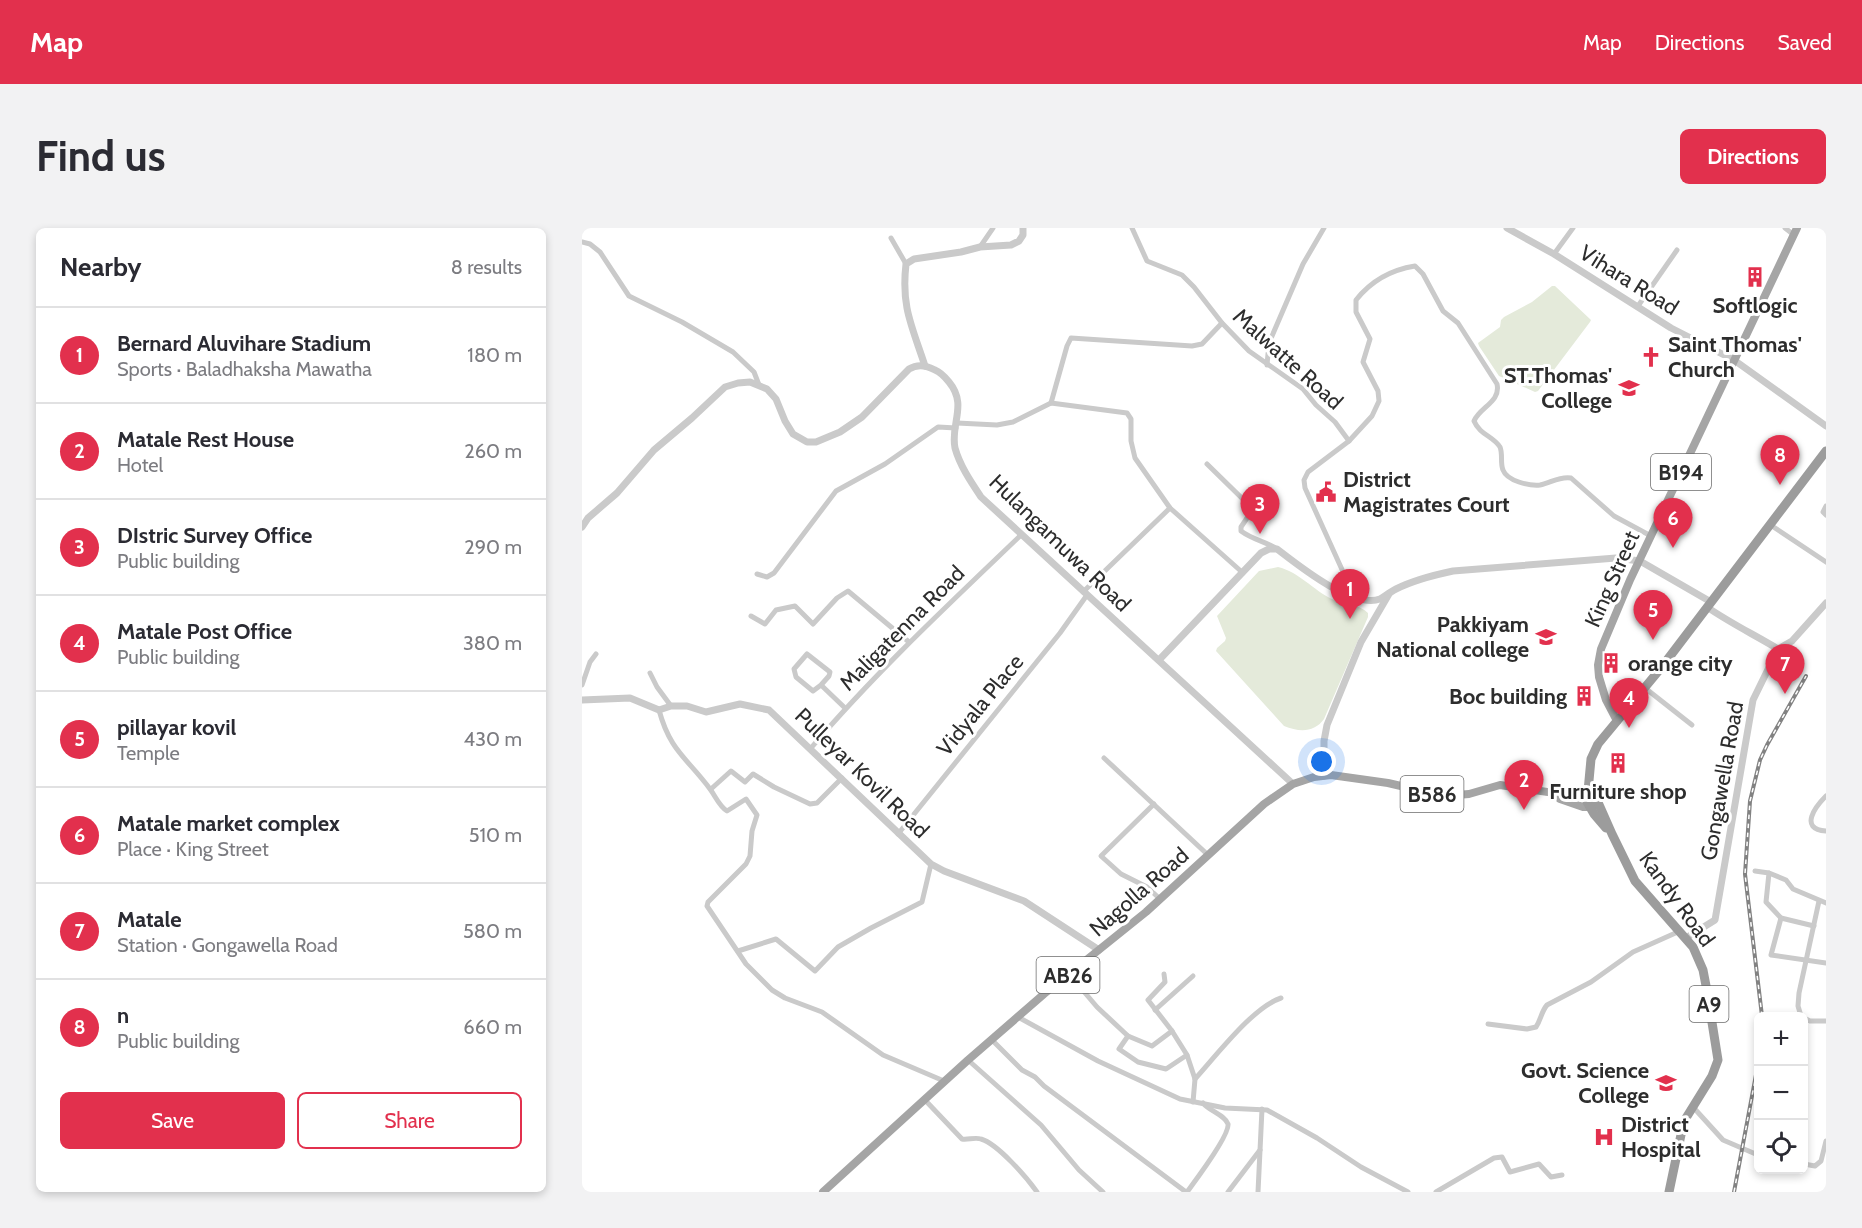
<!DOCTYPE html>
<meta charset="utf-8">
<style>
body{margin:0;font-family:Cabin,sans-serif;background:#f2f2f3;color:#2b2b33}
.controls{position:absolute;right:18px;bottom:18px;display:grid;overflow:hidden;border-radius:9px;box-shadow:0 3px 9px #0003}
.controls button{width:54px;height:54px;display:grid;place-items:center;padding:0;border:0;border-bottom:2px solid #e1e1e2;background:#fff;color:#2b2b33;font:30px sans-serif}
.you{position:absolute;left:740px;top:534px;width:21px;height:21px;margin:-15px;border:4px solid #fff;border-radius:50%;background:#1a73e8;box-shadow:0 0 0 9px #1a73e833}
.badge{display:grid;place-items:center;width:39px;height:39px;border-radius:50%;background:#e2304d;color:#fff;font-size:20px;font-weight:700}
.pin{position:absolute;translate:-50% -50px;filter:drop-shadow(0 2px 3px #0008)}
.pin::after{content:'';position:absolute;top:32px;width:21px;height:18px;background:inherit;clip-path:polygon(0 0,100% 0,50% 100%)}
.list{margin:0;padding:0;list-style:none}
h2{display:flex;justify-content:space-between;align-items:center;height:78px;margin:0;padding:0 24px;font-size:26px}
h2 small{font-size:20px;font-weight:400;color:#7c7c81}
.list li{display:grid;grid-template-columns:39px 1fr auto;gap:18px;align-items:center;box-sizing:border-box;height:96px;padding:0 24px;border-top:2px solid #e1e1e2}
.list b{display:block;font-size:22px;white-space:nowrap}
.list p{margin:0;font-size:20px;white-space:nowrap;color:#7c7c81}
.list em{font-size:20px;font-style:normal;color:#7c7c81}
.actions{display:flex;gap:12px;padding:18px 24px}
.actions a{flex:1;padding:14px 0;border:2px solid #e2304d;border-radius:9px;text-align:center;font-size:21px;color:#e2304d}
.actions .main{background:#e2304d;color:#fff}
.icon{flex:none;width:33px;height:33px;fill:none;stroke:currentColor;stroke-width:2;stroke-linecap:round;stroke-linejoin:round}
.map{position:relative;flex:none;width:1244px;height:964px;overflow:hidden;border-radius:9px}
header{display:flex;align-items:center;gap:36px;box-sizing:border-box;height:84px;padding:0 30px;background:#e2304d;color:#fff}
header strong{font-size:28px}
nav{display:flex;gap:33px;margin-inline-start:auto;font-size:21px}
.intro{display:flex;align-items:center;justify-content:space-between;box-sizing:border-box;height:144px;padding:0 36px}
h1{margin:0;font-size:42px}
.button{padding:15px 27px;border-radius:9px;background:#e2304d;color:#fff;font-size:21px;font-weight:700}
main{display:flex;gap:36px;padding:0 36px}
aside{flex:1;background:#fff;border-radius:9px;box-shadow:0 3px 9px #0003}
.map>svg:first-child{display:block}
.green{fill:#e4eada}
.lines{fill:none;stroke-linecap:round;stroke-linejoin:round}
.minor{stroke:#cacaca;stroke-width:5}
.tertiary{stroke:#cacaca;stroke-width:7}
.primary{stroke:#a5a5a5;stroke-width:8}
.trunk{stroke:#9c9c9c;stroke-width:9}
.rail-casing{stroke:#828282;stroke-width:4}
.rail{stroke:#fff;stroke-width:1.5;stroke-dasharray:4.5;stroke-linecap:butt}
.labels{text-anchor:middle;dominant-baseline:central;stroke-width:6;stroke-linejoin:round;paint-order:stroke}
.shield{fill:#fff;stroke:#6c6c6c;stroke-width:1.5}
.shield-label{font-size:21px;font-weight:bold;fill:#2d2d2d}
.street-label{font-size:22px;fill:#2d2d2d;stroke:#fff}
.poi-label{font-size:22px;font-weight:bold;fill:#2d2d2d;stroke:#fff;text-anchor:start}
</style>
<header>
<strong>Map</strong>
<nav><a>Map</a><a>Directions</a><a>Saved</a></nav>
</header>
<div class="intro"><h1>Find us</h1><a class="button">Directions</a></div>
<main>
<aside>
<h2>Nearby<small>8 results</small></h2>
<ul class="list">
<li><span class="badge">1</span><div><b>Bernard Aluvihare Stadium</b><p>Sports · Baladhaksha Mawatha</p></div><em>180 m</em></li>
<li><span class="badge">2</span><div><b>Matale Rest House</b><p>Hotel</p></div><em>260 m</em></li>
<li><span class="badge">3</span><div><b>DIstric Survey Office</b><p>Public building</p></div><em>290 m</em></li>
<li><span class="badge">4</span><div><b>Matale Post Office</b><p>Public building</p></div><em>380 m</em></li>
<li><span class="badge">5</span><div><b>pillayar kovil</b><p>Temple</p></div><em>430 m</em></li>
<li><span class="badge">6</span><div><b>Matale market complex</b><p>Place · King Street</p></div><em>510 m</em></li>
<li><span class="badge">7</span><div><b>Matale</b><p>Station · Gongawella Road</p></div><em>580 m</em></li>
<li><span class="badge">8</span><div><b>n</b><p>Public building</p></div><em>660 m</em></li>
</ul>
<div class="actions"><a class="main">Save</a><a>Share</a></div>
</aside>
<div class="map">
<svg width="1244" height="964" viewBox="0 0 1244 964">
<rect width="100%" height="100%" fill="#fff"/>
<g class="green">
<polygon points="970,58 973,58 1009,92 1008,94 956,163 953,164 917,148 897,118 896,115 918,99 919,92 922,89 950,74"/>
<path d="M696 339C717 344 731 362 750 371 762 376 777 376 786 385V389L742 491C732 505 717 504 702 498L634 423 635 420 643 413 644 410 635 388 677 343Z"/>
</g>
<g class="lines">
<g class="minor">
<polyline points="550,0 565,33 600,47 612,59 640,95 667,123 721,161 734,177 753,194 767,213"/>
<polyline points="1203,0 1212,7"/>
<polyline points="309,10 324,36"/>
<polyline points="0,14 8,16 18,24 47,68 100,94 151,124 172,144 177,157"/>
<polyline points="398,19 411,0"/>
<polyline points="972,26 991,0"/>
<polyline points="1056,78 1095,22"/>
<polyline points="685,137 687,115 721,36 742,0"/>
<polyline points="469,175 485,118 489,110 610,118 620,116 640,95"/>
<polyline points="375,195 415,197 431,194 469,175 545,185 549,191 549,213 553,230 588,280 661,345"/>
<path d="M625 236 671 281 659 299V303C671 312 683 313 695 321"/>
<polyline points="1244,278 1241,284 1244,287"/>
<polyline points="1187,296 1244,334"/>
<polyline points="175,346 185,349 192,345 254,263 303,236 356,199 374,200"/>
<polyline points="501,364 588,280"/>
<path d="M772 368 723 260 722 252 726 244 767 213 790 188 797 173 796 163 781 134 788 111 774 84V72C789 53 808 42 833 38L841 46 861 83 876 95 915 156C919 174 898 179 892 193 898 207 911 208 918 219 921 226 918 235 921 242 925 253 947 258 958 257 969 255 977 248 989 250L1032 288 1069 308"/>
<polyline points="169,388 183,396 194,382 213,378 231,396 255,370 266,363 327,414"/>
<polyline points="68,445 75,459 89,478"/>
<polyline points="0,457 8,434 14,426"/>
<polyline points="239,457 247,448 248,444 225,426 212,441 214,449 231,463 239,457 263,480"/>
<polyline points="1063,460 1110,497"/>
<path d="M77 482C88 523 105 530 128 561 134 569 137 578 145 583L164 571 175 587 170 603 168 628 164 636 126 674 125 678 164 736 190 762 203 770 240 784 301 827 362 853"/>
<path d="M229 520C294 444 367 376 439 307"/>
<polyline points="522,530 626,627"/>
<polyline points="129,561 149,543 163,554 171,546 192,559 228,576 235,575 260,550"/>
<path d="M1244 568C1234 578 1216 601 1244 603"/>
<polyline points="572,576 519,628 539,646 565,659 578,671"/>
<polyline points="316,606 478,405 505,367"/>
<polyline points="1173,643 1187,645 1204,652 1211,661 1244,675"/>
<polyline points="1187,645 1184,674 1199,690 1232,698"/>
<polyline points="1199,690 1189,727 1244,735"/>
<polyline points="156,723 194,711 233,743 256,719 289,700 340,674 349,636"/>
<polyline points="487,746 515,779 546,808 570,818 590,803 566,772 583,754 582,746"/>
<polyline points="573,782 611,748"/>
<polyline points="1219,788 1216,778 1217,765 1237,673"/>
<polyline points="436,789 516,833 598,871 643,880 685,882 735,910 779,939 826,964"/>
<polyline points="1222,790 1228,793 1244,793"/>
<path d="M906 796 945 801 954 799C959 792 959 784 965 777L1009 754 1051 724 1098 703"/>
<polyline points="546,808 537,821 556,834 584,841 605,827 590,803"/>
<polyline points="409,811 440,842 453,849 462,858 604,964"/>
<polyline points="605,827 613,851 611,874"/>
<polyline points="386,832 459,897 497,942 521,964"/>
<path d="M613 851C634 828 671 779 699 770"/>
<path d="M342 871 380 911C386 912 393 909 399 911 416 916 445 950 455 964"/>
<polyline points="1111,879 1141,912 1176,927"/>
<polyline points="1222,936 1233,938 1239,933 1244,913"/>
<path d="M605 964C613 953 648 907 646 896 643 887 627 883 621 875"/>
<polyline points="646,964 678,922"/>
<polyline points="676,964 680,881"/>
<polyline points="854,964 912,930 920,929 928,944 957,936 969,949 980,947"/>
</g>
<g class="tertiary">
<polyline points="925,0 972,26 1089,100 1152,132 1244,198"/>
<path d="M343 138C330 98 319 79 324 36L332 31 379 24 398 19 429 17 437 13 441 7V0"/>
<path d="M0 299 6 290 35 265 72 222 110 190 143 159 156 155 168 154 185 161 194 171 203 193 211 206 225 214H234L258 204 280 189 327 141C335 136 344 137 353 142 358 144 363 149 367 154 386 177 368 196 373 220 378 238 389 254 399 269L711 556"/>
<path d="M1125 379C1148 395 1173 407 1196 421"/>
<path d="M577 432 679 325 687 321H695C716 337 770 381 798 371 803 368 808 364 814 361 832 352 852 347 871 343L1034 330 1058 333 1129 374"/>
<polyline points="0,472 48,470 77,482 89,478 105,478 124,484 158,476 187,482 349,636 362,643 442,673 517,722"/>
<polyline points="742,548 742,513 745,497 779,414 807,366"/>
<polyline points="1104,710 1133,692 1171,472 1196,421 1210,413 1244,375"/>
</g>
<g class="primary">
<polyline points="1035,493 1024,472 1017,449 1016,437 1019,421 1048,352 1215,0"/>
<polyline points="978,571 1001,579 1008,579"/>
<polyline points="241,964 386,832 462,766 564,684 682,576 711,556 732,549 749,547 806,555 862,568 887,566 918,557 1006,570"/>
</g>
<g class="trunk">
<polyline points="1006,570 1014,571 1015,577 1008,579 1005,574 1009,531 1016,516 1079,440 1244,223"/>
<polyline points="1015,572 1030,606 1053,653 1111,719 1121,742 1125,763 1136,832 1130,848 1104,890 1100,902 1087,964"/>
<polyline points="1008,579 1012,586 1024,600"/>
</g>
<g class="rail-casing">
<g id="rail">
<polyline points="1180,788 1163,646 1168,573 1178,532 1185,517 1224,448"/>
<polyline points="1152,964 1176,836"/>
</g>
</g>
<use href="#rail" class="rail"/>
</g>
<defs>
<g id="building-bare" transform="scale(1.62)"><path d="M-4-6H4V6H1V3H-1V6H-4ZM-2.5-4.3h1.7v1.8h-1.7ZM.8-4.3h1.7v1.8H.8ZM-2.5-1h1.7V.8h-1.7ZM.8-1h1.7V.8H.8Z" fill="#e2304d" stroke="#fff" stroke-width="2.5" paint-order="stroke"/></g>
<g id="church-bare" transform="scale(1.62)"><path d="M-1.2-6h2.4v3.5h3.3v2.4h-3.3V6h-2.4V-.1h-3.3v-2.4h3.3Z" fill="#e2304d" stroke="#fff" stroke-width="2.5" paint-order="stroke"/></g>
<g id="school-bare" transform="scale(1.62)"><path d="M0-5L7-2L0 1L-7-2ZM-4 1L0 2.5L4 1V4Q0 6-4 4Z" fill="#e2304d" stroke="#fff" stroke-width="2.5" paint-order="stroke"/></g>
<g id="civic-bare" transform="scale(1.62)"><path d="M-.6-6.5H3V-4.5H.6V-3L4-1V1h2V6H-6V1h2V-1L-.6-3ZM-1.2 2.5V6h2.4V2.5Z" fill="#e2304d" stroke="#fff" stroke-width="2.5" paint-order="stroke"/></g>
<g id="hospital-bare" transform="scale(1.62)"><path d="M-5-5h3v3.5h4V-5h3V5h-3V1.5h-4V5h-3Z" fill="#e2304d" stroke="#fff" stroke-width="2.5" paint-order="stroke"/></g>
</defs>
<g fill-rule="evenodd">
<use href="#building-bare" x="1173" y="49"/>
<use href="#church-bare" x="1069" y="129"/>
<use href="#school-bare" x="1047" y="160"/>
<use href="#civic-bare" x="744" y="264"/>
<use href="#school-bare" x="964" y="409"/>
<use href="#building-bare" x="1029" y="435"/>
<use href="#building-bare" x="1002" y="468"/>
<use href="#building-bare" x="1036" y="535"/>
<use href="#school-bare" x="1084" y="855"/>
<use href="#hospital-bare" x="1022" y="909"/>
</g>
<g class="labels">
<g class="shield">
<rect x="1069" y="226" width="60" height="36" rx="4.5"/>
<rect x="818.5" y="548" width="63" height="36" rx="4.5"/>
<rect x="454.5" y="729" width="63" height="36" rx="4.5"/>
<rect x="1107.5" y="758" width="39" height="36" rx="4.5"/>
</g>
<g class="shield-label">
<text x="1099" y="244">B194</text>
<text x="850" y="566">B586</text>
<text x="486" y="747">AB26</text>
<text x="1127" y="776">A9</text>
</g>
<g class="street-label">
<text transform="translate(1047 52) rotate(32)">Vihara Road</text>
<text transform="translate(706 131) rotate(42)">Malwatte Road</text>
<text transform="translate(478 315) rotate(44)">Hulangamuwa Road</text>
<text transform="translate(1030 351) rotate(-66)">King Street</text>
<text transform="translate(320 400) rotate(-45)">Maligatenna Road</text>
<text transform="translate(398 477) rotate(-51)">Vidyala Place</text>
<text transform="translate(280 545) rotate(44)">Pulleyar Kovil Road</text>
<text transform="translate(1140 553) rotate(-80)">Gongawella Road</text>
<text transform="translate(557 664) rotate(-41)">Nagolla Road</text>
<text transform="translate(1095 671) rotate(54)">Kandy Road</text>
</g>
<g class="poi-label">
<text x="1173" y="77" text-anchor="middle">Softlogic</text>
<text x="1086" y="116">Saint Thomas'<tspan x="1086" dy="25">Church</tspan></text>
<text x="1030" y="147" text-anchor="end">ST.Thomas'<tspan x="1030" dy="25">College</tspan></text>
<text x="761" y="251">District<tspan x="761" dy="25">Magistrates Court</tspan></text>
<text x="947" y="396" text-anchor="end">Pakkiyam<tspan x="947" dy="25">National college</tspan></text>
<text x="1046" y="435">orange city</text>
<text x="985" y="468" text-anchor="end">Boc building</text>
<text x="1036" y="563" text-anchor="middle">Furniture shop</text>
<text x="1067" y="842" text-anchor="end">Govt. Science<tspan x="1067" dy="25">College</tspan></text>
<text x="1039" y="896">District<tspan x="1039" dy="25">Hospital</tspan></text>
</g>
</g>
</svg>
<div class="controls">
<button>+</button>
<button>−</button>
<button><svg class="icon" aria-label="locate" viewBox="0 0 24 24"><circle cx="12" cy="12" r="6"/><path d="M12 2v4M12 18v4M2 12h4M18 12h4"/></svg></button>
</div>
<div class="you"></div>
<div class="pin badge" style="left:768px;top:391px">1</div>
<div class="pin badge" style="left:942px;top:582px">2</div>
<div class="pin badge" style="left:678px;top:306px">3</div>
<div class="pin badge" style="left:1047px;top:500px">4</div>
<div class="pin badge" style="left:1071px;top:412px">5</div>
<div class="pin badge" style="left:1091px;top:320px">6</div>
<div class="pin badge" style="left:1203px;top:466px">7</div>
<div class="pin badge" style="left:1198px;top:257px">8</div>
</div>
</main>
